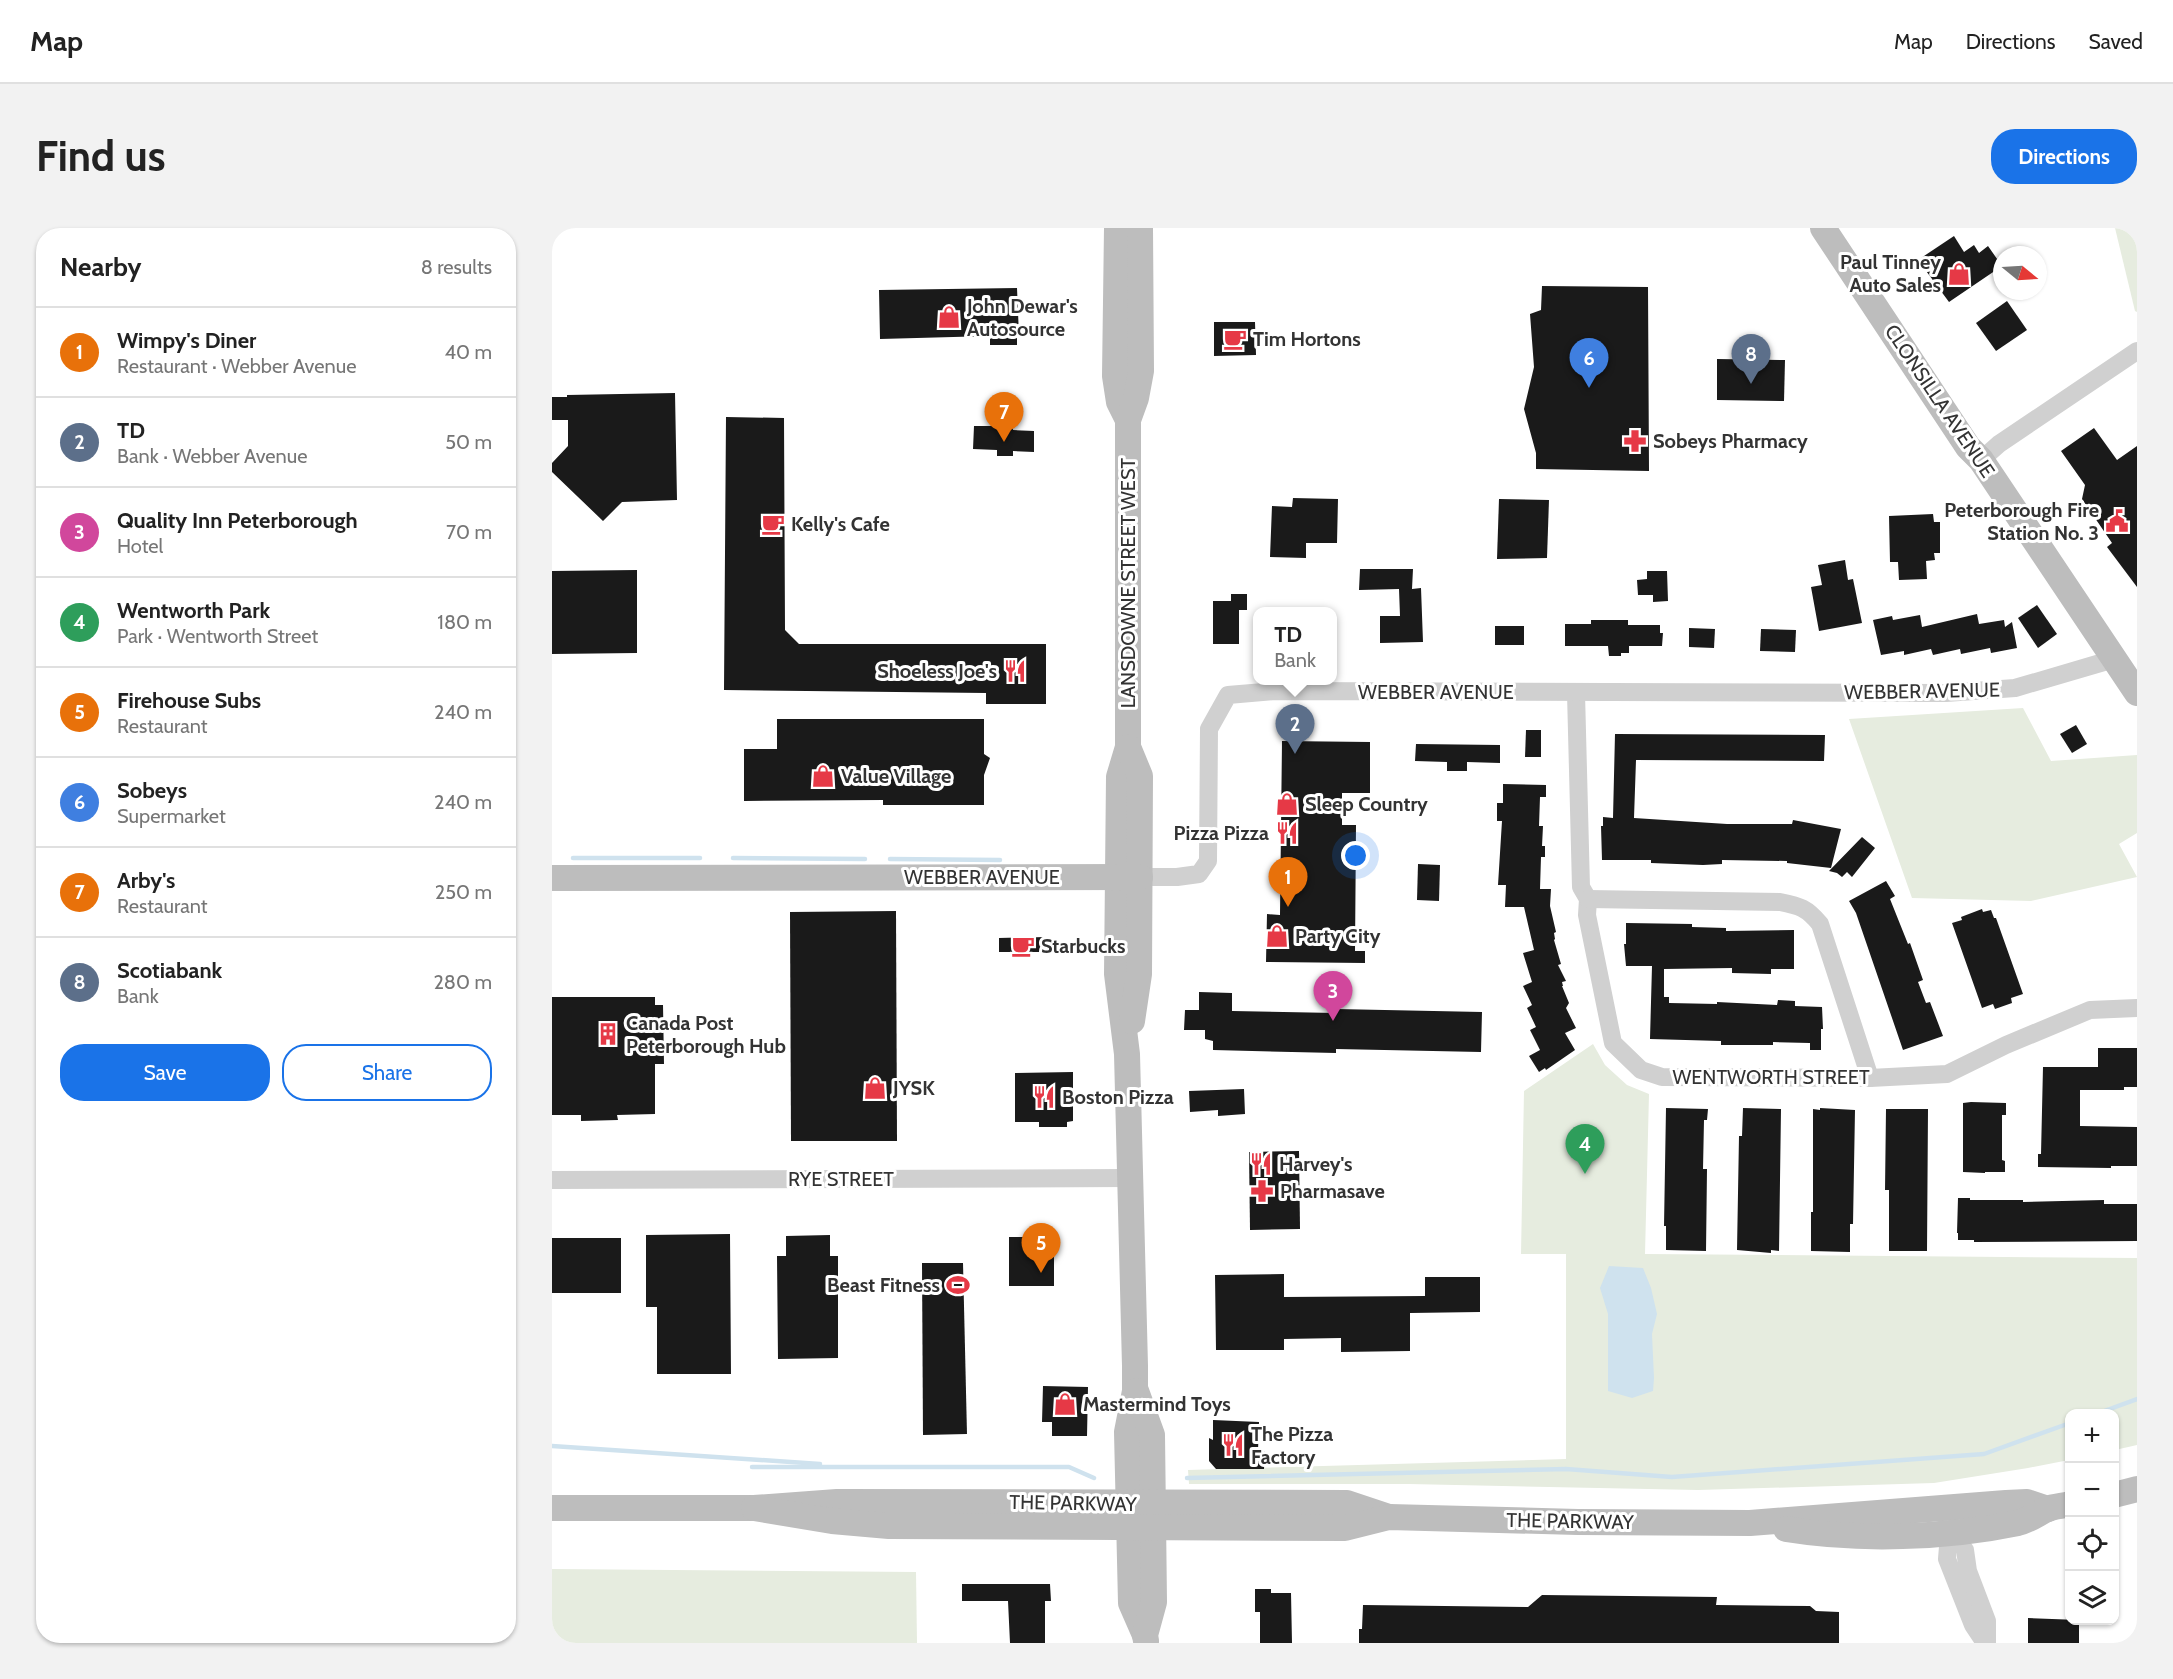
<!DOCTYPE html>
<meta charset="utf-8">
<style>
body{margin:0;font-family:Cabin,sans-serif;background:#f2f2f2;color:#222}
.controls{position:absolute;right:18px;bottom:18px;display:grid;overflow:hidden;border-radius:12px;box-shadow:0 2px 4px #0004}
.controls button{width:54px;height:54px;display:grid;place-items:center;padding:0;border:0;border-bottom:2px solid #e0e0e0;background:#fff;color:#222;font:30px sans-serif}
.compass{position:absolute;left:1441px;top:18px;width:54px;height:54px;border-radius:50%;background:#fff;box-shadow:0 2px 4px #0004;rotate:108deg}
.you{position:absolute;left:804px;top:628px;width:21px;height:21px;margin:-15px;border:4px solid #fff;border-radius:50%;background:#1a73e8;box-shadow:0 0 0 9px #1a73e833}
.badge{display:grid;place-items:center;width:39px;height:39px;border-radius:50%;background:#1a73e8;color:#fff;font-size:20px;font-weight:700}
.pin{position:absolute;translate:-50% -50px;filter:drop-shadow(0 2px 3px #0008)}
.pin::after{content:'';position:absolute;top:32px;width:21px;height:18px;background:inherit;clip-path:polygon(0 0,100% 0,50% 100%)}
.popup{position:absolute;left:701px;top:379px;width:84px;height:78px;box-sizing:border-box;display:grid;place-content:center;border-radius:12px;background:#fff;filter:drop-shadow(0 2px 4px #0005);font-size:20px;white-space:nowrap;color:#767676}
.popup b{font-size:22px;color:#222}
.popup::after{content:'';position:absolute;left:50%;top:100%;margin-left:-12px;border:12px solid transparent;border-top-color:#fff}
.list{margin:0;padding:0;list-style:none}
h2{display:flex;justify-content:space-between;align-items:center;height:78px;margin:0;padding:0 24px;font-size:26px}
h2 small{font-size:20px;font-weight:400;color:#767676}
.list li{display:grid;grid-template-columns:39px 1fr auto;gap:18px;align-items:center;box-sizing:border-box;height:90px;padding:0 24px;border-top:2px solid #e0e0e0}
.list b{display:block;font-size:22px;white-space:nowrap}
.list p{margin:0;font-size:20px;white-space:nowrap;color:#767676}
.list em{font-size:20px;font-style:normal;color:#767676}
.actions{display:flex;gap:12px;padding:18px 24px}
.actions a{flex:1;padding:14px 0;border:2px solid #1a73e8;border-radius:24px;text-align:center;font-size:21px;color:#1a73e8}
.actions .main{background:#1a73e8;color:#fff}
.icon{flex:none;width:33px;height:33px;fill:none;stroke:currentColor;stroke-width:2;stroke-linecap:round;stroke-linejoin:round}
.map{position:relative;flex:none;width:1585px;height:1415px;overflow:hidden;border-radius:24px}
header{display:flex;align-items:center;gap:36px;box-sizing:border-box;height:84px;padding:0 30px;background:#fff;border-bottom:2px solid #e0e0e0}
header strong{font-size:28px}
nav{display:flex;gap:33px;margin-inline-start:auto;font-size:21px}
.intro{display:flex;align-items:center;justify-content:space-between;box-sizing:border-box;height:144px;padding:0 36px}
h1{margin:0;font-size:42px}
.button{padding:15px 27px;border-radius:24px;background:#1a73e8;color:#fff;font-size:21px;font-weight:700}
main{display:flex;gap:36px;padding:0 36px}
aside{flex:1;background:#fff;border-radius:24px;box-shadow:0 2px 4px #0004}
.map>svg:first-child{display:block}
.green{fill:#e6ecdf}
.water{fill:#cfe2ee}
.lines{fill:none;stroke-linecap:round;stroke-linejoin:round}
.stream{stroke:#cfe2ee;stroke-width:4.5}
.building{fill:#1a1a1a}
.street{stroke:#d0d0d0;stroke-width:18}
.secondary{stroke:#bdbdbd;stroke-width:26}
.labels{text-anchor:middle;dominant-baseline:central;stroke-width:6;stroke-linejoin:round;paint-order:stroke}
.poi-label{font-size:20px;font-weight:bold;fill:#333;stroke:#fff;text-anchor:start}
.street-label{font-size:20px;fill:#333;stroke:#fff}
</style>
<header>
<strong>Map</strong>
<nav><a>Map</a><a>Directions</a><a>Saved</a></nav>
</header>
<div class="intro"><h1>Find us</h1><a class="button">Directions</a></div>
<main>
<aside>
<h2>Nearby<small>8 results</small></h2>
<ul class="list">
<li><span class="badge" style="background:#e8710a">1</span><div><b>Wimpy's Diner</b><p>Restaurant · Webber Avenue</p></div><em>40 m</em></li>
<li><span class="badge" style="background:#5c6f8a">2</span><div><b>TD</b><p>Bank · Webber Avenue</p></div><em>50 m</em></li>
<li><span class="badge" style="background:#d1479c">3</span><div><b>Quality Inn Peterborough</b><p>Hotel</p></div><em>70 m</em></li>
<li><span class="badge" style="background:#2e9e5b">4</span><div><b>Wentworth Park</b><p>Park · Wentworth Street</p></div><em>180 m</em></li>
<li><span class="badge" style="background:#e8710a">5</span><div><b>Firehouse Subs</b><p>Restaurant</p></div><em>240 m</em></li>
<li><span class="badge" style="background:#3f7fe0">6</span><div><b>Sobeys</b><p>Supermarket</p></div><em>240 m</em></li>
<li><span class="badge" style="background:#e8710a">7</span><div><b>Arby's</b><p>Restaurant</p></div><em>250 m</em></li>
<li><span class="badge" style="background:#5c6f8a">8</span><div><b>Scotiabank</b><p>Bank</p></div><em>280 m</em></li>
</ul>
<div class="actions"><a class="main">Save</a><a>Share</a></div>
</aside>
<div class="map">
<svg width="1585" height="1415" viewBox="0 0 1585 1415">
<rect width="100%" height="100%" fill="#fff"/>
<g class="green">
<polygon points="1563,0 1585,0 1585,84 1583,83"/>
<polygon points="1471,480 1499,533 1585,527 1585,605 1567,616 1585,649 1479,673 1360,670 1297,491"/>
<polygon points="1041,816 1053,837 1075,857 1097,866 1093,1026 1585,1030 1585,1217 1563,1222 1562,1186 1518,1186 1517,1232 1476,1240 1382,1255 1146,1262 857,1256 637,1256 636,1242 1014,1231 1014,1026 969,1026 972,863"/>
<polygon points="0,1341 364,1344 365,1415 0,1415"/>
</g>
<polygon class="water" points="1057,1038 1091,1040 1099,1060 1105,1086 1100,1106 1102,1150 1101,1163 1080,1170 1056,1163 1056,1086 1048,1060"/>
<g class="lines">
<g class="stream">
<polyline points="21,630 148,630"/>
<polyline points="181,630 313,631"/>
<polyline points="338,631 448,632"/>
<polyline points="1544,1186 1585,1171"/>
<polyline points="0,1218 268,1236"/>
<polyline points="310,1239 200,1239 517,1239 542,1250"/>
<polyline points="635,1250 1014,1241 1120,1249 1432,1226 1518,1195"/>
</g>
</g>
<g class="building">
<polygon points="1402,8 1412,24 1422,17 1427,25 1436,18 1450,38 1397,74 1366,32"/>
<polygon points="990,58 1096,59 1097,243 984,241 984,225 972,181 982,139 978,86 989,82"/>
<polygon points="465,60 467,108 465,108 465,117 438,117 438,108 328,111 327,62"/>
<polygon points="1455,73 1475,102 1444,123 1424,95"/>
<polygon points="662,94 703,94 704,127 662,128"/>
<polygon points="1165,131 1233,132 1232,173 1165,172"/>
<polygon points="123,165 125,272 70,274 51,293 0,244 0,235 16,218 16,192 0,192 0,169 15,169 15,167"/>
<polygon points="174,189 232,190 233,402 247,416 494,416 494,476 434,476 434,465 172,462"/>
<polygon points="422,198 461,198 461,202 482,203 482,224 461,223 461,228 445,228 445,222 421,221"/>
<polygon points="1542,200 1565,232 1585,218 1585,359 1555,319 1560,315 1530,271 1533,257 1509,223"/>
<polygon points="741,270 786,271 785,315 754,315 754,330 718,329 720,278 740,279"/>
<polygon points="947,271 997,272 995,330 945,331"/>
<polygon points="1381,286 1382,294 1388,294 1388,325 1382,325 1383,332 1374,333 1375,351 1347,352 1346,334 1338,334 1337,288"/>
<polygon points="1293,332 1296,352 1301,351 1310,395 1267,403 1259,359 1270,357 1266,337"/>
<polygon points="808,341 861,341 860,361 869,360 871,414 828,415 828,388 848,388 847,361 807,362"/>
<polygon points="85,342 85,425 0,426 0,343"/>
<polygon points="1095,343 1115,343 1116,373 1101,374 1101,367 1086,367 1085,352 1095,351"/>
<polygon points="679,366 695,366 695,382 687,382 687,416 661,416 661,373 679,373"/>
<polygon points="1485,377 1505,406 1486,420 1466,390"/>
<polygon points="1425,386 1427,396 1452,392 1453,399 1460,394 1465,420 1439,425 1438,420 1409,426 1408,421 1381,427 1379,421 1352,427 1352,423 1329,427 1321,392 1340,388 1341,392 1368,387 1370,399"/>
<polygon points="1039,392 1076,392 1076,397 1108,397 1108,405 1111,405 1110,418 1077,418 1077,425 1069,425 1069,428 1057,428 1056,418 1013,418 1013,396 1039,396"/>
<rect x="943" y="398" width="29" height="19"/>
<polygon points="1137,400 1163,401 1162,420 1137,419"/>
<polygon points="1209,401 1244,402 1243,424 1208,423"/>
<polygon points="225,491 432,491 432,526 438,530 432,547 432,577 331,577 331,572 192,573 192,521 225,521"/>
<polygon points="1524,497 1535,516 1520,525 1508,506"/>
<polygon points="974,502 989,502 989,529 973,529"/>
<polygon points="1063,506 1273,507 1272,533 1084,532 1082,590 1175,596 1240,596 1241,592 1289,601 1279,640 1235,635 1235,633 1170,632 1170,636 1151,637 1099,635 1099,632 1050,632 1049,598 1051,598 1051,589 1061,590"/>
<polygon points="730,513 818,514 818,565 790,565 790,597 804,597 803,723 813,723 813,735 714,734 715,686 728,687"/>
<polygon points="864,516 948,517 948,535 915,534 915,543 895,543 895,534 863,533"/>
<polygon points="951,556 994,557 994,569 988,569 987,598 991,598 990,618 993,618 993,629 989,629 988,661 999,661 998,678 1004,704 1002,705 1003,711 1002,712 1009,736 1006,737 1014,753 1010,754 1011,758 1010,758 1017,775 1014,780 1024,800 1013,805 1023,822 994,842 993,840 987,844 977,828 988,822 978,802 984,799 975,780 980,777 971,758 980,754 971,725 982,722 972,679 953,679 954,657 946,657 950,593 945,593 945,575 951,575"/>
<polygon points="1310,609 1323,620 1300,649 1295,644 1290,649 1285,645 1277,643"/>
<polygon points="866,636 888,637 887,673 865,672"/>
<polygon points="1334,653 1343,668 1338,671 1356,716 1358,715 1371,752 1366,754 1374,775 1378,774 1391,808 1351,822 1304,685 1297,673"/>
<polygon points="1430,681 1431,684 1439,682 1442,690 1444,690 1471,766 1459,770 1460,775 1443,781 1441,776 1430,780 1400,695 1410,692 1409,689"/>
<polygon points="344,683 345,913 239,913 238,684"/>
<polygon points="1074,695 1140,696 1140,699 1174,700 1174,703 1242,702 1242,741 1219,741 1219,746 1180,745 1180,740 1112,741 1112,769 1117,769 1117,775 1165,776 1165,774 1225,777 1226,772 1243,773 1243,778 1270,779 1271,801 1269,801 1269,822 1258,822 1258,815 1221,814 1221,817 1169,817 1169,813 1098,811 1100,738 1074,738 1072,716 1074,716"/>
<polygon points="494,709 494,724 447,724 447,710"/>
<polygon points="647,764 680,765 680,783 784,785 784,781 930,784 929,824 784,821 784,825 661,822 661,813 653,811 653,802 632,802 633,782 647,782"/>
<polygon points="0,769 103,769 103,777 111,777 112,836 103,836 103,886 65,887 66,892 29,893 29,887 0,887"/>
<polygon points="1546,820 1585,820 1585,859 1572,859 1572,862 1528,862 1528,898 1585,899 1585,938 1559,938 1559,940 1486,939 1486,926 1489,926 1491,839 1546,839"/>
<polygon points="521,844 521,893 515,894 515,899 487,899 487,894 463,894 463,845"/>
<polygon points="692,861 693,886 666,888 666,882 638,884 637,863"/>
<polygon points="1419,874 1454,875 1454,887 1450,887 1450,932 1453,933 1453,944 1433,944 1433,945 1411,944 1411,875"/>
<polygon points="1114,880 1156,881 1155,892 1152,892 1151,941 1155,941 1154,1023 1114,1022 1114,998 1112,998"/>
<polygon points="1191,880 1229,881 1227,1023 1219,1022 1219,1025 1185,1022 1187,908 1190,908"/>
<polygon points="1268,880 1303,882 1301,996 1298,996 1298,1024 1259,1023 1259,984 1261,984 1261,881 1268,882"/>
<polygon points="1334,881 1376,881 1375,1023 1337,1023 1337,962 1333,962"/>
<polygon points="747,923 748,1001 698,1002 697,924"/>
<polygon points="1406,970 1418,970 1418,972 1471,972 1471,974 1552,972 1552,976 1585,976 1585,1013 1422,1014 1422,1012 1406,1012 1406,1005 1405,1005"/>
<polygon points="178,1006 179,1146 105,1146 105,1079 94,1079 94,1007"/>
<polygon points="278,1007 278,1028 286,1028 286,1130 226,1131 225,1028 234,1028 234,1008"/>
<rect x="457" y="1009" width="45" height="49"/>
<rect x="0" y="1010" width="69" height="55"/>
<polygon points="370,1035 411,1035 415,1206 371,1207"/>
<polygon points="732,1046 732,1069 873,1068 873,1049 928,1049 928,1084 858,1085 858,1123 789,1124 789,1110 732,1111 732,1122 664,1122 663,1047"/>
<polygon points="491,1158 536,1159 535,1208 500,1208 500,1194 490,1194"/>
<polygon points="661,1192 707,1194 706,1223 713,1223 712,1241 664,1241 657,1233 657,1210 661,1212"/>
<polygon points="410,1356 498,1356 499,1373 493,1373 493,1415 458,1415 456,1373 410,1373"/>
<polygon points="703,1361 719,1361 719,1365 739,1365 740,1415 708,1415 708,1384 703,1384"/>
<polygon points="990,1367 1165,1369 1164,1377 1258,1378 1264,1383 1287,1384 1287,1415 807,1415 807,1401 810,1401 811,1377 976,1379"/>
<polygon points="1476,1390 1527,1392 1527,1415 1476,1415"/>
</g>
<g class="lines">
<g class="street">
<polyline points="1429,232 1447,216 1585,123"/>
<polyline points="1024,465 1029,659 1036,671 1035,687 1061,815 1089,842 1110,849 1318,850 1395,846 1454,817 1538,782 1585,780"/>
<polyline points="588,649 625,649 647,646 656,633 657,501 676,467 723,463 1394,465 1463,460 1562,431"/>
<path d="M1036 671 1228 674C1248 678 1255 680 1268 696L1318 850"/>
<polyline points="0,952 578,950"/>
<polyline points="1398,1294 1395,1331 1421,1397 1433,1415"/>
<polyline points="1399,1304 1413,1322 1416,1343 1435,1393 1435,1415"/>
</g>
<g class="secondary">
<polyline points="565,0 563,148 567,174 576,192"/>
<polyline points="588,0 589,143 584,170 576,192 576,519 567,549 565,746 575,826 583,1138 583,1163 575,1204 579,1375 593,1407"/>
<polyline points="1271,0 1416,219 1429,232 1585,465"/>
<polyline points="576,519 588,548 587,746 580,793"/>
<polyline points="0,650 588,649"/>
<polyline points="584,1163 600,1207 602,1374 593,1407 594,1413"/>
<polyline points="1562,1267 1585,1261"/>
<polyline points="0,1280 202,1280 285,1274 795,1275 837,1289"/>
<polyline points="202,1280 280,1293 337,1298 793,1300 837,1289 1026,1294 1198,1295 1454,1275 1475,1274 1496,1281"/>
<path d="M1234 1301C1307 1313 1394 1310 1466 1295 1478 1292 1485 1286 1495 1281 1502 1278 1511 1278 1518 1276"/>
</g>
</g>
<defs>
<g id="shop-bare" transform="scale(1.8)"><path d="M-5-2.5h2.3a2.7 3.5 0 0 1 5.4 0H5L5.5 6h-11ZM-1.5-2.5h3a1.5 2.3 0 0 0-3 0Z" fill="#e63946" stroke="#fff" stroke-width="2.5" paint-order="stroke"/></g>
<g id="cafe-bare" transform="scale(1.8)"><path d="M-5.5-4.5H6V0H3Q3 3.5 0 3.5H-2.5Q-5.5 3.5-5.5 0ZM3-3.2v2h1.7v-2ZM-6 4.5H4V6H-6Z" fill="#e63946" stroke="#fff" stroke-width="2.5" paint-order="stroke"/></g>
<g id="pharmacy-bare" transform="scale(1.8)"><path d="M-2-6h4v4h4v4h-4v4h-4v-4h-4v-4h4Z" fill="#e63946" stroke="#fff" stroke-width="2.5" paint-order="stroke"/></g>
<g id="civic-bare" transform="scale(1.8)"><path d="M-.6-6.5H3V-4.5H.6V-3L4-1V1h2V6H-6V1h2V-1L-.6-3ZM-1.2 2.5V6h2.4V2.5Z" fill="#e63946" stroke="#fff" stroke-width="2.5" paint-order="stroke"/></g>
<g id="restaurant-bare" transform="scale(1.8)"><path d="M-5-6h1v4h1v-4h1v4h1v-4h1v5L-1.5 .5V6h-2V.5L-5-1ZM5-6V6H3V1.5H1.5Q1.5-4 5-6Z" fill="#e63946" stroke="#fff" stroke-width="2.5" paint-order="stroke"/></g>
<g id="building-bare" transform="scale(1.8)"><path d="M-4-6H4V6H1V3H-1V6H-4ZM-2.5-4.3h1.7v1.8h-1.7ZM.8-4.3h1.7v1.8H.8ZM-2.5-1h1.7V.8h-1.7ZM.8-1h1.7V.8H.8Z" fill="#e63946" stroke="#fff" stroke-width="2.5" paint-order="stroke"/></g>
<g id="stadium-bare" transform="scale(1.8)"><path d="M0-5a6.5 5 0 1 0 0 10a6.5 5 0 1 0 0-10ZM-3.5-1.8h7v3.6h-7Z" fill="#e63946" stroke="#fff" stroke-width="2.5" paint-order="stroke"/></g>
</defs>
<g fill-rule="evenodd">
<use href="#shop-bare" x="1407" y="46"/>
<use href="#shop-bare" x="397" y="89"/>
<use href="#cafe-bare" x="683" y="111"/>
<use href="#pharmacy-bare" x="1083" y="213"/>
<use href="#civic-bare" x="1565" y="293"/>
<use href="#cafe-bare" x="221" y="296"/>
<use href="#restaurant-bare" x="463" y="443"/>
<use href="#shop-bare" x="271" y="548"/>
<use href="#shop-bare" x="735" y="576"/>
<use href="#restaurant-bare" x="735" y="605"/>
<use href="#shop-bare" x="725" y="708"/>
<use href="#cafe-bare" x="471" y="718"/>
<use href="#building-bare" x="56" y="806"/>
<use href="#shop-bare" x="323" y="860"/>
<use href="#restaurant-bare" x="492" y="869"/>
<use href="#restaurant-bare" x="709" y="936"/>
<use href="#pharmacy-bare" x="710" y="963"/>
<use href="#stadium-bare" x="406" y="1057"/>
<use href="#shop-bare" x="513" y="1176"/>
<use href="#restaurant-bare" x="681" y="1217"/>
</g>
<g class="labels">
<g class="poi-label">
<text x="1389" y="34" text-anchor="end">Paul Tinney<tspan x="1389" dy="23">Auto Sales</tspan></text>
<text x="415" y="78">John Dewar's<tspan x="415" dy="23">Autosource</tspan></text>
<text x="701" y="111">Tim Hortons</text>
<text x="1101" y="213">Sobeys Pharmacy</text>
<text x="1547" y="282" text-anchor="end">Peterborough Fire<tspan x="1547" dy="23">Station No. 3</tspan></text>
<text x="239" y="296">Kelly's Cafe</text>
<text x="445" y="443" text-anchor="end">Shoeless Joe's</text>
<text x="289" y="548">Value Village</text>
<text x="753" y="576">Sleep Country</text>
<text x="717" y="605" text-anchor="end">Pizza Pizza</text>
<text x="743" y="708">Party City</text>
<text x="489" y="718">Starbucks</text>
<text x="74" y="795">Canada Post<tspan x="74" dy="23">Peterborough Hub</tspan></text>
<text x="341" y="860">JYSK</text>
<text x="510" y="869">Boston Pizza</text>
<text x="727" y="936">Harvey's</text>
<text x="728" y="963">Pharmasave</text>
<text x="388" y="1057" text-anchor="end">Beast Fitness</text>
<text x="531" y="1176">Mastermind Toys</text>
<text x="699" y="1206">The Pizza<tspan x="699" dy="23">Factory</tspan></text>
</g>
<g class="street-label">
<text transform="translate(1388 173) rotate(56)">CLONSILLA AVENUE</text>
<text transform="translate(576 355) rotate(-90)">LANSDOWNE STREET WEST</text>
<text transform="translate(1370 463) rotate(-1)">WEBBER AVENUE</text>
<text x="884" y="464">WEBBER AVENUE</text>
<text x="430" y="649">WEBBER AVENUE</text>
<text x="1219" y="849">WENTWORTH STREET</text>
<text x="289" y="951">RYE STREET</text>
<text transform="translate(521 1275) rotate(1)">THE PARKWAY</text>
<text transform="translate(1018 1293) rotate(1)">THE PARKWAY</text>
</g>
</g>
</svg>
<div class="controls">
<button>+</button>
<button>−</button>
<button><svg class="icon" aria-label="locate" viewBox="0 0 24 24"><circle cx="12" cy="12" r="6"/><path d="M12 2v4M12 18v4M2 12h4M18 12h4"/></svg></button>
<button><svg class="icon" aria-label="layers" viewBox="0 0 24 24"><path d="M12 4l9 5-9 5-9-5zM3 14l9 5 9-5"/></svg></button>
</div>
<svg class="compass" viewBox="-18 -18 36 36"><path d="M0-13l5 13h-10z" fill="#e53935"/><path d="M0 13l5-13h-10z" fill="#767676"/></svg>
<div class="you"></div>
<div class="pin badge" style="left:736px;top:679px;background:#e8710a">1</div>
<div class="pin badge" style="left:743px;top:526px;background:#5c6f8a">2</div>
<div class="popup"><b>TD</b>Bank</div>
<div class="pin badge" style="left:781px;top:793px;background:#d1479c">3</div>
<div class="pin badge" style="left:1033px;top:946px;background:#2e9e5b">4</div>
<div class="pin badge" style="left:489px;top:1045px;background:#e8710a">5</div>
<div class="pin badge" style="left:1037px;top:160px;background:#3f7fe0">6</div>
<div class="pin badge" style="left:452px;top:214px;background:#e8710a">7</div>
<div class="pin badge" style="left:1199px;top:156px;background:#5c6f8a">8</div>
</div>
</main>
